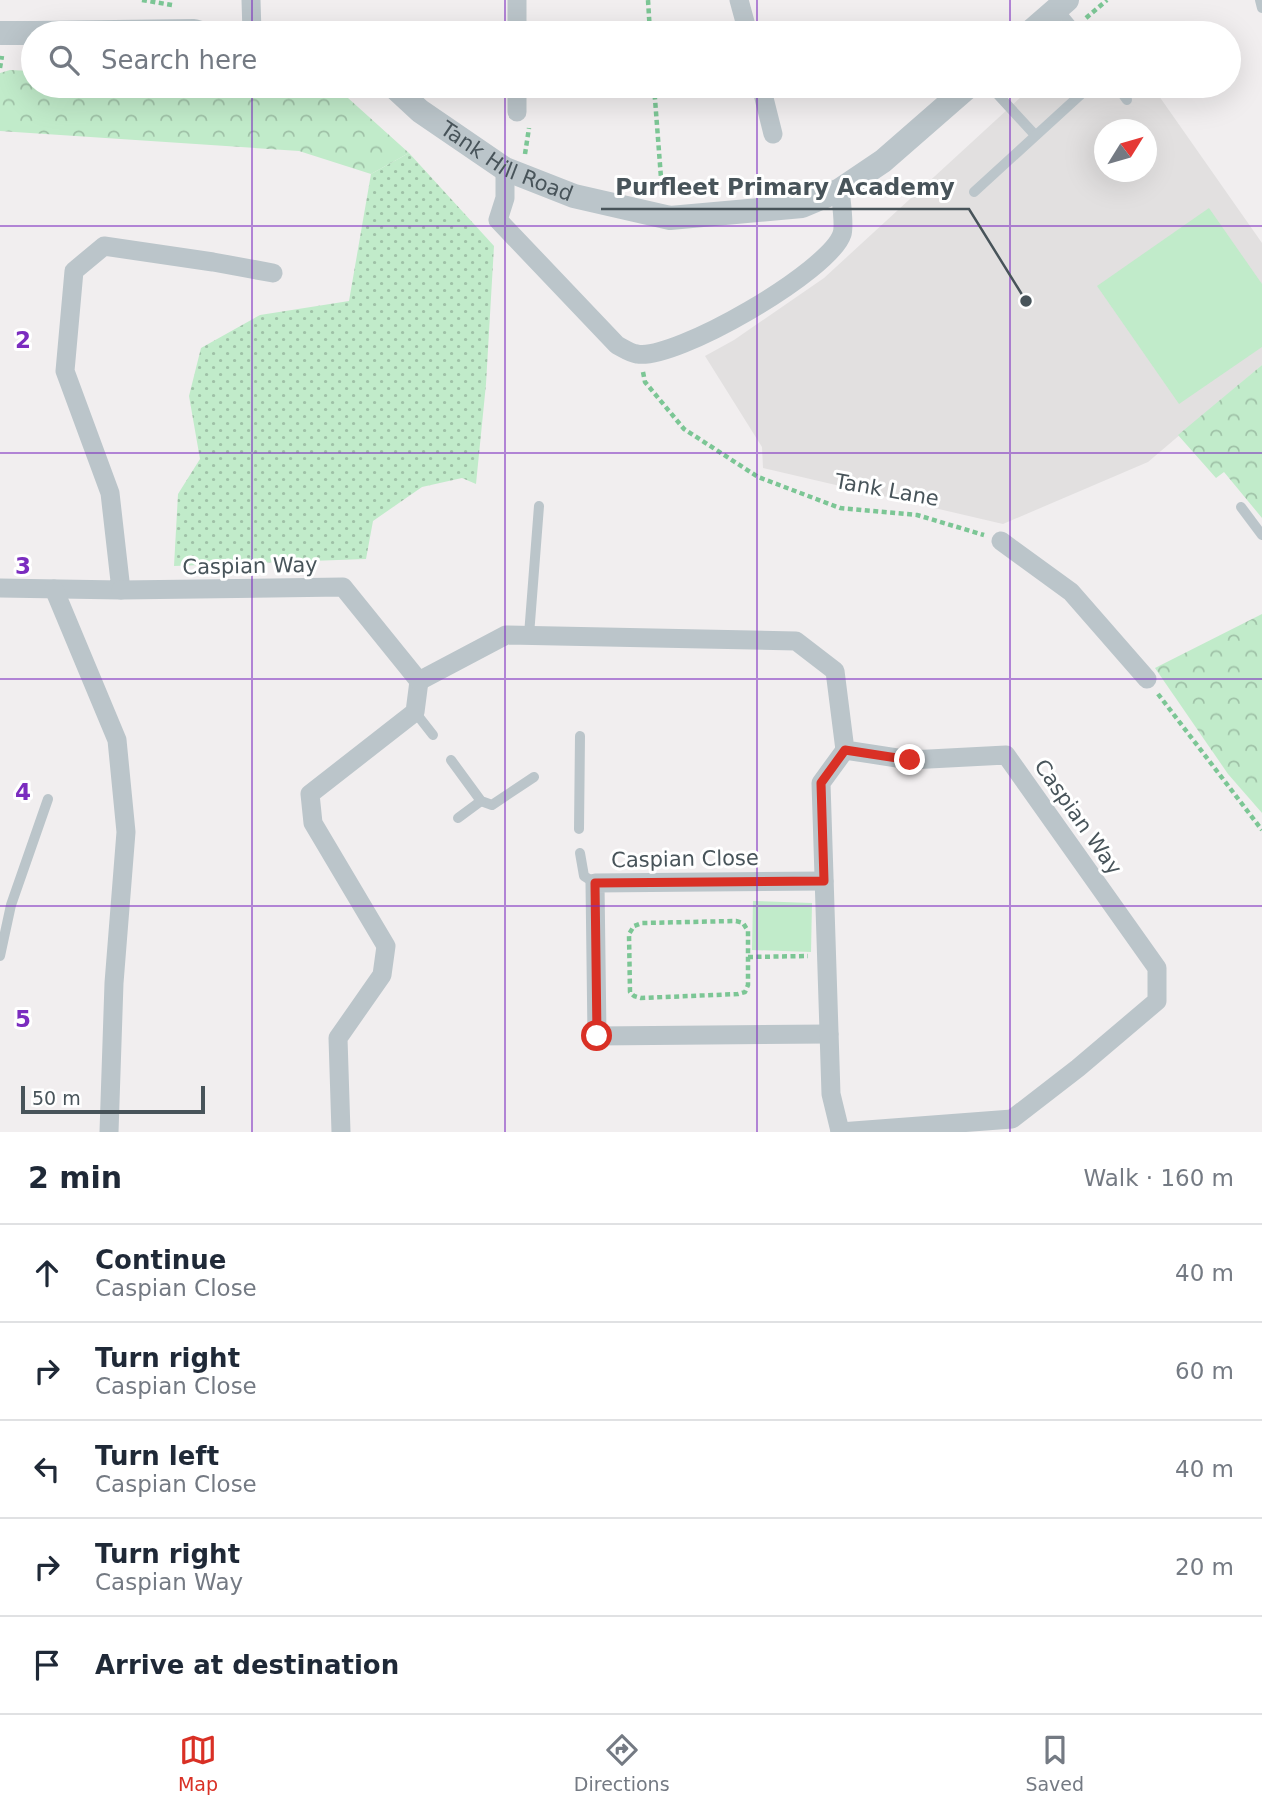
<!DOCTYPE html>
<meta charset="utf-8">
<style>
body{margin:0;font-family:"DejaVu Sans",sans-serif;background:#f6f6f7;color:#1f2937}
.compass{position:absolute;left:1094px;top:119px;width:63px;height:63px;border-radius:50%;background:#fff;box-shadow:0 7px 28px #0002;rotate:53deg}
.scale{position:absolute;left:21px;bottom:18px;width:184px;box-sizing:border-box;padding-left:7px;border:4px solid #48545a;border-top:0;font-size:19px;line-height:24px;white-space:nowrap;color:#48545a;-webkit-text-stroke:5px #fff;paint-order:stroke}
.stop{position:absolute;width:21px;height:21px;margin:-16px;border:5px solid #d93025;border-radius:50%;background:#fff}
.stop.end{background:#d93025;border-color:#fff;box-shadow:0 2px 7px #0008}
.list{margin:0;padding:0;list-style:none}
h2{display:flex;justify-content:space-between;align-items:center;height:91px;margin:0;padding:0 28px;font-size:30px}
h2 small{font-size:23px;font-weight:400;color:#747a83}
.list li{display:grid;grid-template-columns:46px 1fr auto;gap:21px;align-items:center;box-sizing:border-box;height:98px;padding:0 28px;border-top:2px solid #e0e1e3}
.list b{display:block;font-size:26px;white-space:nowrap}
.list p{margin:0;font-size:23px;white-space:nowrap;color:#747a83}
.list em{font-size:23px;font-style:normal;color:#747a83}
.icon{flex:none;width:38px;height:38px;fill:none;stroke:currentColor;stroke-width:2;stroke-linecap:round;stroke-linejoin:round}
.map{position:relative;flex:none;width:1262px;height:1132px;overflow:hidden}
.search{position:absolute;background:#fff;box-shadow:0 7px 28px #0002;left:21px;right:21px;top:21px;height:77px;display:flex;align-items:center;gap:18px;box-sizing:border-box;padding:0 24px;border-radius:38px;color:#747a83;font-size:26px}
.sheet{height:581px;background:#fff}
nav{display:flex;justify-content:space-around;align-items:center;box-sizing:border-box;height:98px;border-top:2px solid #e0e1e3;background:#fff;font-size:19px;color:#747a83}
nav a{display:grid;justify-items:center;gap:4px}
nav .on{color:#d93025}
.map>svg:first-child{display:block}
.education{fill:#e2e0e0;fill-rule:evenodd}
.grass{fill:url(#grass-dots)}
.forest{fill:url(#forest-crowns)}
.green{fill:#c1ebca}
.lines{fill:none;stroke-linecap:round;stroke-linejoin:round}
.path{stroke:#7cc695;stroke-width:4.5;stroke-dasharray:5 3.5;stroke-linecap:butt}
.service{stroke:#bbc5ca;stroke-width:10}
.minor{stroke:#bbc5ca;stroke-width:19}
.tertiary{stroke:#bbc5ca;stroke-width:24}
.route{stroke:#d93025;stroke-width:9}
.grid{fill:none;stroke:#7b2cbf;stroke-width:2;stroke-opacity:0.55}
.labels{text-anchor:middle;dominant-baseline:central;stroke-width:6;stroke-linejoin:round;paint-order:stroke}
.street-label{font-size:21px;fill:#48545a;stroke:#fff}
.grid-label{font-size:23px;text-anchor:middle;font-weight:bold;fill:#7b2cbf;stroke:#fff;stroke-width:6;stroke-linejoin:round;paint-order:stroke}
.leader{fill:none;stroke:#48545a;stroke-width:2.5}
.callout-dot{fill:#48545a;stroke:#fff;stroke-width:2.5}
.callout-label{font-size:23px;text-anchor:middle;font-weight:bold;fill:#48545a;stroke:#fff;stroke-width:6;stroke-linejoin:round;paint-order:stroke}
</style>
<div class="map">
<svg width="1262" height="1132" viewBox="0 0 1262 1132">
<defs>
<pattern id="grass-dots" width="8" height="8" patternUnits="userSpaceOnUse" patternTransform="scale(1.75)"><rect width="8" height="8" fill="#c1ebca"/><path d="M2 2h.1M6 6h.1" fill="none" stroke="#9fc1a7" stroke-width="1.8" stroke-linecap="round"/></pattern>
<pattern id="forest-crowns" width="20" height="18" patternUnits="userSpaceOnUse" patternTransform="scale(1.75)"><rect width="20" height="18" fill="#c1ebca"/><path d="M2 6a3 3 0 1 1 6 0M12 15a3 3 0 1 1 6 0" fill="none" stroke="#9fc1a7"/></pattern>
</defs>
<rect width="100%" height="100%" fill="#f1eeef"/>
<path class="education" d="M1033 86H1152L1262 243V365L1148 462 1003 524 763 468 762 447 705 356 734 340 824 278ZM1104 130H1146V172H1104Z"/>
<polygon class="grass" points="409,153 494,246 486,384 476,484 462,478 422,487 373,521 366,559 174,566 178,494 200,459 189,396 201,348 260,315 349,301 371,174"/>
<g class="forest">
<polygon points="10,70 33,71 33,86 267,86 348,98 409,153 371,174 299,151 0,131 0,73"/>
<polygon points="1262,365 1262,518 1224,472 1216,478 1178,435"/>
<polygon points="1262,614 1262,813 1228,774 1155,668"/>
</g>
<g class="green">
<polygon points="1209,208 1262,284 1262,347 1179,404 1097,286"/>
<polygon points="753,901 812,903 811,952 752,950"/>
</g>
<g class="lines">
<g class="path">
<polyline points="142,0 172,5"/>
<polyline points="648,0 650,33"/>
<polyline points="1086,18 1107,0"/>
<polyline points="0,68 2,56"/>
<polyline points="654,86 662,191"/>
<polyline points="525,154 529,128"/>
<polyline points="643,372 645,382 684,429 758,477 840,508 917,515 984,535"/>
<polyline points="1158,694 1262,830"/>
<polygon points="736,921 743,923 748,931 748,985 745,992 738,994 641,998 634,996 630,992 629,934 634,926 642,923"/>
<polyline points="748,957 808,956"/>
</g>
<g class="service">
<polyline points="1260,0 1262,8"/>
<polyline points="1058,9 1078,33"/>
<polyline points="990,86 1035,135"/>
<polyline points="1117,86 1127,100"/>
<polyline points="974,192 1090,86"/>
<polyline points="1241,507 1262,535"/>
<polyline points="529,635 539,506"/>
<polyline points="415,712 433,735"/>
<polyline points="451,760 481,801 492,805 534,777"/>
<polyline points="458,818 481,801"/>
<polyline points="579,829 580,736"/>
<polyline points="580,853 584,876 595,883"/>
<polyline points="0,956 11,905 48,799"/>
</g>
<g class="minor">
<polyline points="251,0 252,33"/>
<polyline points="517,0 517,33"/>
<polyline points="739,0 748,33"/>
<polyline points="517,86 517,112"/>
<polyline points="761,86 773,134"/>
<path d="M505 169V198L498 220 617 345C623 348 630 353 637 354 675 361 830 271 842 234 845 225 841 201 840 190"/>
<polyline points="1001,541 1071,592 1147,679"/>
<polyline points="0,588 121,590 110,493 65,371 74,271 104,246 213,262 273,273"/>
<polyline points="54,589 117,740 126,832 114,983 109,1132"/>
<polyline points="121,590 343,587 419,681 415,712 310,794 313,823 386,946 382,975 338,1038 341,1132"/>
<polyline points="419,681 506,635 796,641 835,671 845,750 910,760 1006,755 1157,968 1157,1001 1078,1068 1012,1119 840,1132"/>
<polyline points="824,881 595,883 597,1036 829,1034"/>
<polyline points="840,1131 831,1094 821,783 845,750"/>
</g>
<g class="tertiary">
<polyline points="0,33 33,33"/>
<polyline points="35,33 194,31 201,33"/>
<polyline points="1029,33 1067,0"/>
<path id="s1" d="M393 86 420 111 505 169 574 196 670 218 802 206 840 190 883 161 969 86"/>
</g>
</g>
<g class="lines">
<polyline class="route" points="597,1036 595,883 824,881 821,783 845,750 910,760"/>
</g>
<path class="grid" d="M252 0V33M505 0V33M757 0V33M1010 0V33M252 86V1132M505 86V1132M757 86V1132M1010 86V1132M0 226H1262M0 453H1262M0 679H1262M0 906H1262"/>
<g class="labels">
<g class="street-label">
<text stroke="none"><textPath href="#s1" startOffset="138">Tank Hill Road</textPath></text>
<text transform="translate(887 490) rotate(10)">Tank Lane</text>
<text transform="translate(250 566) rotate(-1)">Caspian Way</text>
<text transform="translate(1078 817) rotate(55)">Caspian Way</text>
<text transform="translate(685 859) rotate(-1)">Caspian Close</text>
</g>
</g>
<g class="grid-label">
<text x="23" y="348">2</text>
<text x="23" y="574">3</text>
<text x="23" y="800">4</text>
<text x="23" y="1027">5</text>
</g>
<path class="leader" d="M1026 301L969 209H601"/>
<circle class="callout-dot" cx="1026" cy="301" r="7"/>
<g class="callout-label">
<text x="785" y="195">Purfleet Primary Academy</text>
</g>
</svg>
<svg class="compass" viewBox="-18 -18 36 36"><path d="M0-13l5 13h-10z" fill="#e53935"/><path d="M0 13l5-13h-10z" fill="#747a83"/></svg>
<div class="scale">50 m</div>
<div class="stop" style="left:597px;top:1036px"></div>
<div class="stop end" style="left:910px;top:760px"></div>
<div class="search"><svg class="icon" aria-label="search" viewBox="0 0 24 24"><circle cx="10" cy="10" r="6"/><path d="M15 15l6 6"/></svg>Search here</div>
</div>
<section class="sheet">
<h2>2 min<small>Walk · 160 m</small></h2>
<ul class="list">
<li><svg class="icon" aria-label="ahead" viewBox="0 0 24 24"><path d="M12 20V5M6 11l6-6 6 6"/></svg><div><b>Continue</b><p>Caspian Close</p></div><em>40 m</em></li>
<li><svg class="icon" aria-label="right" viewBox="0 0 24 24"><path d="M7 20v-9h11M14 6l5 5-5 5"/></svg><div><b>Turn right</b><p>Caspian Close</p></div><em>60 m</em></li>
<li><svg class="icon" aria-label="left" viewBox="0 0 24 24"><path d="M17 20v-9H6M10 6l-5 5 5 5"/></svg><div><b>Turn left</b><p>Caspian Close</p></div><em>40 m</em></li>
<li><svg class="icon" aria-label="right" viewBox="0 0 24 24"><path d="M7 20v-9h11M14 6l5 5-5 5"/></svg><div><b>Turn right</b><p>Caspian Way</p></div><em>20 m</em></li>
<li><svg class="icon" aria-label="arrive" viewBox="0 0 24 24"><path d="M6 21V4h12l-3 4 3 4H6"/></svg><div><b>Arrive at destination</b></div></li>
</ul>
</section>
<nav>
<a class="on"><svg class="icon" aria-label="map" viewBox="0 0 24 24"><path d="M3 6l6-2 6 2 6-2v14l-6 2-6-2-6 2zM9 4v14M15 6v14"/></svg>Map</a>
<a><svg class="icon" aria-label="directions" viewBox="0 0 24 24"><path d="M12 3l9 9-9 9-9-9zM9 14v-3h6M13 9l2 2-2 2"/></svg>Directions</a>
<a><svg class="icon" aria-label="saved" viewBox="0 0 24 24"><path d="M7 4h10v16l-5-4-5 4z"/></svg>Saved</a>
</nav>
